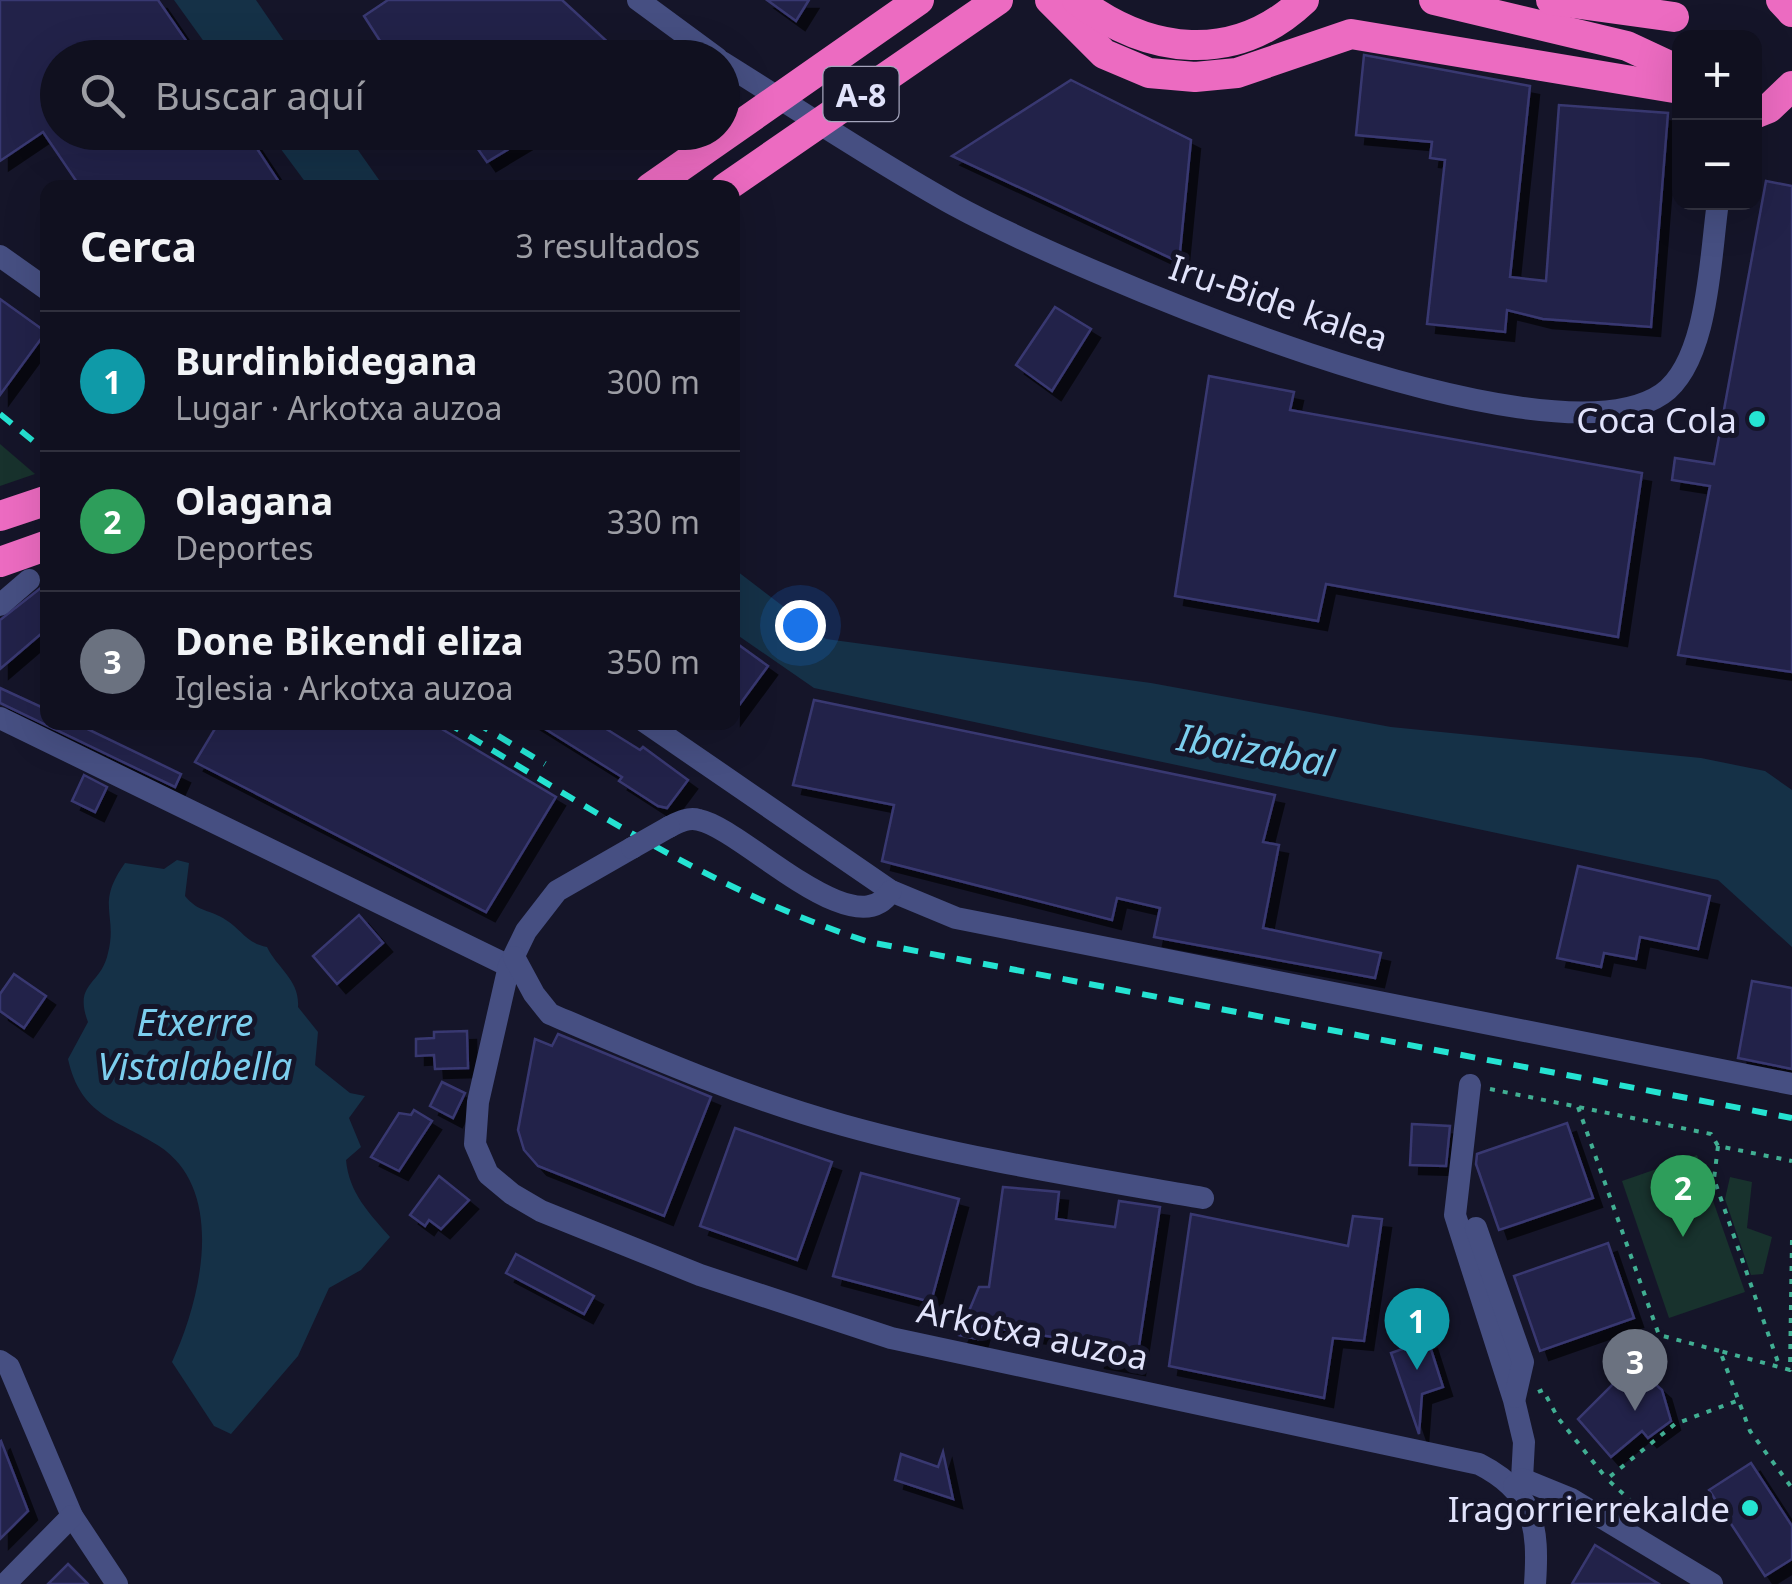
<!DOCTYPE html>
<html lang="es">
<meta charset="utf-8">
<style>
body{margin:0;font-family:"Noto Sans",sans-serif;background:#191928;color:#f1f3f6}
.controls{position:absolute;right:30px;top:30px;display:grid;overflow:hidden;border-radius:20px;box-shadow:0 10px 40px #0002}
.controls button{width:90px;height:90px;display:grid;place-items:center;padding:0;border:0;border-bottom:2px solid #30303d;background:#10101f;color:#f1f3f6;font:50px sans-serif}
.you{position:absolute;left:800px;top:625px;width:35px;height:35px;margin:-25px;border:8px solid #fff;border-radius:50%;background:#1a73e8;box-shadow:0 0 0 15px #1a73e833}
.badge{display:grid;place-items:center;width:65px;height:65px;border-radius:50%;background:#b45309;color:#fff;font-size:32px;font-weight:700}
.pin{position:absolute;translate:-50% -82px;filter:drop-shadow(0 2px 5px #0008)}
.pin::after{content:'';position:absolute;top:52px;width:35px;height:30px;background:inherit;clip-path:polygon(0 0,100% 0,50% 100%)}
.list{margin:0;padding:0;list-style:none}
h2{display:flex;justify-content:space-between;align-items:center;height:130px;margin:0;padding:0 40px;font-size:42px}
h2 small{font-size:32px;font-weight:400;color:#9c9da4}
.list li{display:grid;grid-template-columns:65px 1fr auto;gap:30px;align-items:center;box-sizing:border-box;height:140px;padding:0 40px;border-top:2px solid #30303d}
.list b{display:block;font-size:38px;white-space:nowrap}
.list p{margin:0;font-size:32px;white-space:nowrap;color:#9c9da4}
.list em{font-size:32px;font-style:normal;color:#9c9da4}
.icon{flex:none;width:55px;height:55px;fill:none;stroke:currentColor;stroke-width:2;stroke-linecap:round;stroke-linejoin:round}
.map{position:relative;flex:none;width:1792px;height:1584px;overflow:hidden}
.search{position:absolute;background:#10101f;box-shadow:0 10px 40px #0002;left:40px;top:40px;width:700px;height:110px;display:flex;align-items:center;gap:25px;box-sizing:border-box;padding:0 35px;border-radius:55px;color:#9c9da4;font-size:38px}
.panel{position:absolute;background:#10101f;box-shadow:0 10px 40px #0002;left:40px;top:180px;width:700px;height:550px;border-radius:20px}
.map>svg:first-child{display:block}
.green{fill:#18322d}
.water{fill:#153147}
.building{fill:#232348;stroke:#393871;stroke-width:2.5;filter:url(#shadow)}
.lines{fill:none;stroke-linecap:round;stroke-linejoin:round}
.path{stroke:#41af93;stroke-width:4;stroke-dasharray:5 8;stroke-linecap:butt}
.minor{stroke:#464f82;stroke-width:22}
.highway{stroke:#ec6bc1;stroke-width:30}
.rail{stroke:#25e3d2;stroke-width:6;stroke-dasharray:15 12;stroke-linecap:butt}
.minor-bridge{stroke:#464f82;stroke-width:22}
.highway-bridge{stroke:#ec6bc1;stroke-width:30}
.poi-dot{fill:#25e3d2;stroke:#151529;stroke-width:4}
.labels{text-anchor:middle;dominant-baseline:central;stroke-width:10;stroke-linejoin:round;paint-order:stroke}
.shield{fill:#151529;stroke:#a4a5bc;stroke-width:2.5}
.shield-label{font-size:32px;font-weight:bold;fill:#e1e3fb}
.street-label{font-size:35px;fill:#e1e3fb;stroke:#151529}
.poi-label{font-size:35px;fill:#e1e3fb;stroke:#151529;text-anchor:end}
.water-label{font-size:38px;font-style:italic;fill:#7cceee;stroke:#151529}
</style>
<div class="map">
<svg width="1792" height="1584" viewBox="0 0 1792 1584">
<defs>
<filter id="shadow"><feDropShadow dx="9" dy="9" stdDeviation="0" flood-color="#0009"/></filter>
</defs>
<rect width="100%" height="100%" fill="#151529"/>
<g class="green">
<polygon points="0,444 35,474 0,486"/>
<polygon points="1697,1155 1745,1292 1669,1318 1622,1181"/>
<polygon points="1730,1177 1752,1182 1747,1228 1772,1237 1763,1274 1751,1275 1725,1199"/>
</g>
<g class="water">
<polygon points="174,0 256,0 295,57 215,57"/>
<polygon points="269,133 346,133 384,187 309,187"/>
<polygon points="733,568 826,639 1151,683 1391,727 1701,758 1765,771 1792,790 1792,947 1718,880 814,688 733,632"/>
<path d="M177 860 189 863 185 896C199 913 210 909 226 920 242 930 246 943 267 947 277 968 300 980 298 1007L318 1032 315 1065 350 1093 365 1096 349 1118 361 1147 346 1160C349 1193 369 1213 390 1237L361 1270 329 1288 298 1356 231 1434 214 1426 172 1362C200 1302 228 1191 159 1146 117 1119 81 1117 68 1059L88 1022C73 982 101 986 108 953 118 914 95 905 125 863L164 869Z"/>
</g>
<g class="building">
<polygon points="0,0 158,0 198,58 58,58 58,132 246,132 283,188 81,188 43,132 0,161"/>
<polygon points="388,0 562,0 625,58 391,58 364,16"/>
<polygon points="767,0 809,0 796,21"/>
<polygon points="1364,55 1530,86 1510,277 1546,281 1559,105 1668,113 1651,327 1543,319 1507,310 1505,332 1427,324 1445,160 1430,158 1432,142 1356,135"/>
<polygon points="1071,80 1191,140 1179,262 952,156"/>
<polygon points="466,132 537,132 487,162"/>
<polygon points="1766,181 1792,186 1792,672 1678,655 1710,486 1672,480 1675,458 1714,464"/>
<polygon points="0,299 46,332 0,395"/>
<polygon points="1055,307 1091,329 1052,391 1016,365"/>
<polygon points="1209,376 1294,392 1290,410 1642,473 1618,637 1326,584 1318,621 1175,596"/>
<polygon points="42,587 48,594 48,628 0,669 0,620"/>
<polygon points="732,640 768,666 732,715"/>
<polygon points="0,688 48,710 48,722 73,722 181,774 175,787 0,703"/>
<polygon points="814,700 1275,795 1263,842 1279,845 1263,928 1381,953 1375,978 1154,937 1160,908 1117,898 1112,920 882,861 894,805 793,785"/>
<polygon points="219,722 430,722 556,797 486,912 195,762"/>
<polygon points="534,722 595,722 640,750 643,747 688,780 667,808 658,806 619,781 622,777"/>
<polygon points="84,775 107,787 95,812 72,801"/>
<polygon points="1578,866 1710,896 1698,949 1640,937 1636,959 1604,953 1601,967 1557,958"/>
<polygon points="359,915 383,943 337,984 313,956"/>
<polygon points="14,974 46,996 24,1028 0,1011 0,994"/>
<polygon points="1752,981 1792,988 1792,1069 1738,1058"/>
<polygon points="467,1031 468,1068 435,1069 434,1055 416,1056 416,1039 434,1038 434,1032"/>
<polygon points="558,1034 711,1097 664,1216 538,1166 524,1150 518,1130 535,1039 552,1046"/>
<polygon points="442,1082 465,1093 453,1118 430,1106"/>
<polygon points="414,1110 432,1121 399,1171 371,1157 399,1113 411,1115"/>
<polygon points="1567,1123 1593,1198 1499,1230 1476,1164 1477,1154"/>
<polygon points="1412,1124 1450,1126 1446,1166 1410,1165"/>
<polygon points="735,1128 832,1162 797,1260 700,1226"/>
<polygon points="861,1173 959,1199 931,1302 833,1276"/>
<polygon points="439,1176 469,1200 441,1229 429,1220 425,1226 410,1215"/>
<polygon points="1003,1187 1059,1192 1056,1219 1115,1227 1119,1201 1160,1207 1136,1366 1096,1359 1098,1344 982,1326 978,1339 959,1335 979,1287 989,1287"/>
<polygon points="1191,1214 1348,1246 1353,1216 1382,1219 1364,1341 1333,1338 1324,1398 1169,1366"/>
<polygon points="1608,1243 1634,1318 1540,1351 1514,1276"/>
<polygon points="516,1254 594,1296 584,1314 506,1273"/>
<polygon points="1428,1340 1443,1387 1422,1394 1419,1434 1391,1353"/>
<polygon points="1627,1370 1637,1382 1653,1382 1662,1390 1671,1421 1648,1438 1642,1431 1611,1457 1578,1419"/>
<polygon points="1,1441 28,1511 0,1539 0,1442"/>
<polygon points="943,1452 953,1499 895,1480 901,1454 938,1467"/>
<polygon points="1751,1463 1792,1526 1792,1559 1765,1576 1709,1490"/>
<polygon points="1595,1545 1659,1584 1572,1584"/>
<polygon points="68,1564 88,1584 48,1584"/>
</g>
<g class="lines">
<g class="path">
<polyline points="1490,1089 1711,1134 1718,1146 1792,1161"/>
<polyline points="1578,1107 1659,1335 1720,1351"/>
<polyline points="1718,1146 1714,1179 1779,1365"/>
<polyline points="1792,1240 1790,1370 1720,1351 1750,1431 1792,1488"/>
<polyline points="1538,1392 1543,1390 1558,1418 1607,1479"/>
<polyline points="1652,1520 1607,1479 1675,1424 1739,1400"/>
</g>
<g class="minor">
<polyline points="638,0 717,58"/>
<path d="M722 62C799 110 875 161 954 205 1074 270 1545 474 1662 394 1709 361 1710 256 1718 202"/>
<polyline points="0,256 48,290"/>
<polyline points="0,605 29,580"/>
<polyline points="0,718 509,966"/>
<polyline points="645,722 891,891 956,918 1792,1084"/>
<path d="M669 827C679 822 688 817 699 820 742 828 855 949 891 891"/>
<path d="M632 848 557 891 526 931 509 966 478 1102 475 1144 488 1174 512 1194 541 1211 700 1275 891 1338 1479 1464C1534 1492 1539 1526 1535 1584"/>
<path d="M514 957 534 994 550 1014C646 1055 742 1097 843 1125 961 1158 1083 1177 1203 1198"/>
<polyline points="1470,1085 1455,1215 1514,1400 1524,1442 1522,1479"/>
<polyline points="1476,1228 1523,1362 1515,1397"/>
<polyline points="0,1361 9,1367 72,1516 117,1584"/>
<polyline points="1514,1486 1522,1479 1571,1499 1712,1584"/>
<polyline points="5,1584 72,1516"/>
</g>
<g class="highway">
<polyline points="1050,0 1104,54 1149,73 1195,77 1237,73 1351,34 1680,89"/>
<path d="M1077 0C1148 54 1234 66 1304 0"/>
<polyline points="1434,0 1627,46 1672,67"/>
<polyline points="1551,0 1674,17"/>
<polyline points="1781,0 1792,12"/>
<polyline points="1754,114 1769,108 1792,86"/>
<polyline points="0,516 48,500"/>
<polyline points="0,562 48,545"/>
</g>
<g class="rail">
<polyline points="0,414 48,453"/>
<path d="M446 722C582 804 717 893 869 942L1792 1118"/>
<polyline points="475,722 545,764"/>
</g>
<polyline class="minor-bridge" points="632,848 669,827"/>
<g class="highway-bridge">
<polyline points="650,188 919,0"/>
<polyline points="725,188 998,0"/>
</g>
</g>
<g class="poi-dot">
<circle cx="1757" cy="419" r="10"/>
<circle cx="1750" cy="1508" r="10"/>
</g>
<g class="labels">
<rect class="shield" x="823.5" y="67" width="75" height="54" rx="8"/>
<g class="shield-label">
<text x="861" y="94">A-8</text>
</g>
<g class="street-label">
<text transform="translate(1279 302) rotate(19)">Iru-Bide kalea</text>
<text transform="translate(1033 1333) rotate(12)">Arkotxa auzoa</text>
</g>
<g class="poi-label">
<text x="1737" y="419">Coca Cola</text>
<text x="1730" y="1508">Iragorrierrekalde</text>
</g>
<g class="water-label">
<text transform="translate(1256 749) rotate(10)">Ibaizabal</text>
<text x="195" y="1021">Etxerre<tspan x="195" dy="44">Vistalabella</tspan></text>
</g>
</g>
</svg>
<div class="controls">
<button>+</button>
<button>−</button>
</div>
<div class="you"></div>
<div class="pin badge" style="left:1417px;top:1370px;background:#0f9aa8">1</div>
<div class="pin badge" style="left:1683px;top:1237px;background:#2e9e5b">2</div>
<div class="pin badge" style="left:1635px;top:1411px;background:#6b7280">3</div>
<div class="search"><svg class="icon" aria-label="search" viewBox="0 0 24 24"><circle cx="10" cy="10" r="6"/><path d="M15 15l6 6"/></svg>Buscar aquí</div>
<section class="panel">
<h2>Cerca<small>3 resultados</small></h2>
<ul class="list">
<li><span class="badge" style="background:#0f9aa8">1</span><div><b>Burdinbidegana</b><p>Lugar · Arkotxa auzoa</p></div><em>300 m</em></li>
<li><span class="badge" style="background:#2e9e5b">2</span><div><b>Olagana</b><p>Deportes</p></div><em>330 m</em></li>
<li><span class="badge" style="background:#6b7280">3</span><div><b>Done Bikendi eliza</b><p>Iglesia · Arkotxa auzoa</p></div><em>350 m</em></li>
</ul>
</section>
</div>
